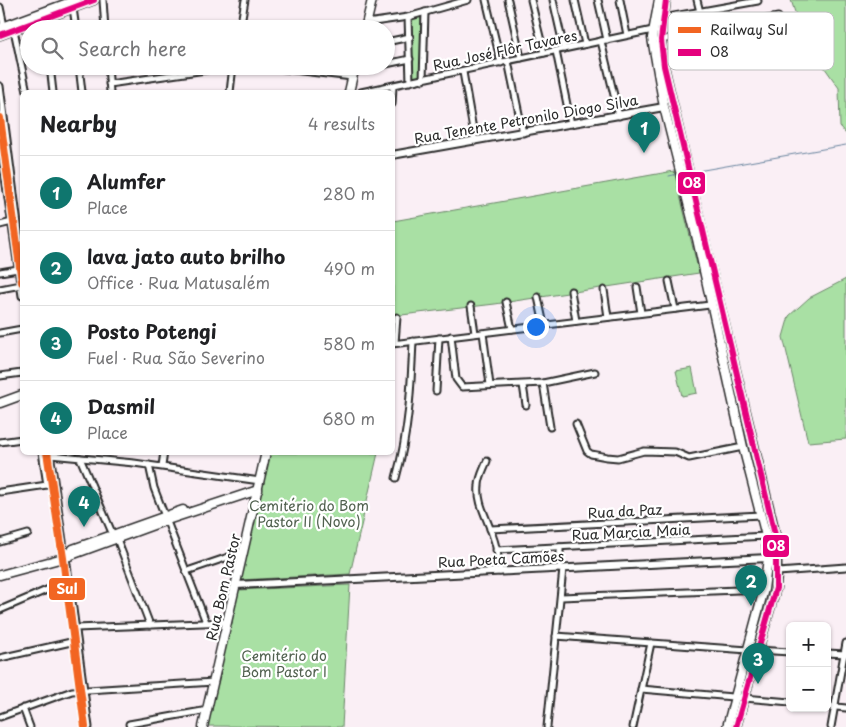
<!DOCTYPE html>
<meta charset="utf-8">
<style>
body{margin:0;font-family:"Playpen Sans",sans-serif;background:#f6f6f6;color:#202124}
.controls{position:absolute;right:15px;bottom:15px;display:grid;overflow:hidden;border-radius:8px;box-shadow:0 1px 4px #0004}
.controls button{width:45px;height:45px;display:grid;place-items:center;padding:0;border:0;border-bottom:1px solid #e0e0e0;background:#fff;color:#202124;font:25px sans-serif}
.you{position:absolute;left:535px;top:326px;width:18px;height:18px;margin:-12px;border:4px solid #fff;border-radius:50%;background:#1a73e8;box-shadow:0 0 0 8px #1a73e833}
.badge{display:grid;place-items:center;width:32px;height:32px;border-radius:50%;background:#0f766e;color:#fff;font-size:16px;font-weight:700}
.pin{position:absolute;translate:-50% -41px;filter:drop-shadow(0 1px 2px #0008)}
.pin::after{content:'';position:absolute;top:26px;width:18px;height:15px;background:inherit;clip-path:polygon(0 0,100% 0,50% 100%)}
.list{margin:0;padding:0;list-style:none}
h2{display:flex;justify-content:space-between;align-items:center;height:65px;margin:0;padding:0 20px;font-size:21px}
h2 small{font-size:16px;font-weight:400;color:#757577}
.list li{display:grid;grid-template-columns:32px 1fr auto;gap:15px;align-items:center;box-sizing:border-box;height:75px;padding:0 20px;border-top:1px solid #e0e0e0}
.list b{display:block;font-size:19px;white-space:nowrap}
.list p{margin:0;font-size:16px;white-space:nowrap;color:#757577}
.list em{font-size:16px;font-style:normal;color:#757577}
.icon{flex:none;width:28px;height:28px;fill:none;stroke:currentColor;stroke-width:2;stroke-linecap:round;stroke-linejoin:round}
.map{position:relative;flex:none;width:846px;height:727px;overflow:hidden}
.search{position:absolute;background:#fff;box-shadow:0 1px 4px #0004;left:20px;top:20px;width:375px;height:55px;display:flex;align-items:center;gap:12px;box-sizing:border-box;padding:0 18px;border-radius:28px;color:#757577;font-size:19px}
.panel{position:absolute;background:#fff;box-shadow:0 1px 4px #0004;left:20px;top:90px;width:375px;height:365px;border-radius:8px}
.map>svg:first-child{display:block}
.green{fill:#a9e0a4;stroke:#6a8668}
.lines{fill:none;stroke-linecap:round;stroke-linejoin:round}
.stream{stroke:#68849e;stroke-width:1}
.minor-casing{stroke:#2b2b2b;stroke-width:9}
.tertiary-casing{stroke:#2b2b2b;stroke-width:10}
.secondary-casing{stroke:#2b2b2b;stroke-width:11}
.primary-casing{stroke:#2b2b2b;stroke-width:11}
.minor{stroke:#fff;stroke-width:5}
.tertiary{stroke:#fff;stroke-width:6}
.secondary{stroke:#fff;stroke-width:8}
.primary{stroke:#fff;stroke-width:8}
.bus-1-casing{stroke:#fff;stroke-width:10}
.bus-1{stroke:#e5007d;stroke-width:6}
.rail-1-casing{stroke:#fff;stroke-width:11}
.rail-1{stroke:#f26522;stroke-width:8}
.labels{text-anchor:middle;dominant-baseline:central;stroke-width:4.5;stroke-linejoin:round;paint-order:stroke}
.street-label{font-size:14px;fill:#2b2b2b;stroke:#fff}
.park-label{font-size:14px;fill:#51614f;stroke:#fff}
.key{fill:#fff;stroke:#bfbfbf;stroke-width:1}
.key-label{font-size:14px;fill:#2b2b2b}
.line-badge{stroke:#fff;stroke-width:2}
.badge-label{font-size:14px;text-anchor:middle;font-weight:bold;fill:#fff}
</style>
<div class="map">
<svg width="846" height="727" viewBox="0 0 846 727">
<rect width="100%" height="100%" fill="#faeff5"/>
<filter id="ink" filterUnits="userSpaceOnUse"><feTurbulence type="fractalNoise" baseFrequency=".02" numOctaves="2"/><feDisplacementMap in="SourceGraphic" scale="10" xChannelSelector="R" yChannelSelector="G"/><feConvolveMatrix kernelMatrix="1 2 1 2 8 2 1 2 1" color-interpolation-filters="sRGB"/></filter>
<g filter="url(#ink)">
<g class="green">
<polygon points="791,0 846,0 846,134 840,127 839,88 803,37"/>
<polygon points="421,15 421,76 412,78 411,17"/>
<polygon points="674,171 699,273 495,304 393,316 393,221"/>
<polygon points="846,279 846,439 808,442 783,337 789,316 809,298"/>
<polygon points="692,368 697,393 682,396 676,371"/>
<polygon points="268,453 378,453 350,574 239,580"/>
<polygon points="350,585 342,727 206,726 238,590"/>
</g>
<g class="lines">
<g class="stream">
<polyline points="692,172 846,145"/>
<polyline points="669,176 678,174"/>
</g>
<g class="minor-casing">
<g id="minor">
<polyline points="103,0 105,29"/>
<polyline points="486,0 501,63"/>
<polyline points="508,0 521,58"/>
<polyline points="531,0 544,53"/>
<polyline points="553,0 564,49"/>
<polyline points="575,0 585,44"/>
<polyline points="598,0 607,40"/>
<polyline points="620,0 627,35"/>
<polyline points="697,0 700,12"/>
<polyline points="0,7 4,26"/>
<polyline points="73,8 76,29"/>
<polyline points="408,17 410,82"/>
<polyline points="663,18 758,1"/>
<polyline points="43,19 44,29"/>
<polyline points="367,23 408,17 468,0"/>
<polyline points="240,29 245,0"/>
<polyline points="14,30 27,92"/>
<polyline points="661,40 778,17"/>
<polyline points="601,41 619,116"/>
<polyline points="386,42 410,37"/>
<polyline points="556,51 571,124"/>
<polyline points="508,61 523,133"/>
<polyline points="386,64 410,59"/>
<polyline points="50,66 53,92"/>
<polyline points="79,66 82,92"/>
<polyline points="108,66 110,92"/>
<polyline points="277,68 352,77"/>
<polyline points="354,72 378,66"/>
<polyline points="463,72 475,141"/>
<polyline points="423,80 425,12"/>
<polyline points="109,84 233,66"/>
<polyline points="0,86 22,255"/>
<polyline points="230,92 233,66"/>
<polyline points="361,92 653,30"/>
<polyline points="392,104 393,86"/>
<polyline points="0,143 22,296"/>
<polyline points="0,225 12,222"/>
<polyline points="0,272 18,269"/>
<polyline points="669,281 675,309"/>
<polyline points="637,287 641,313"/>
<polyline points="0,289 21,285"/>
<polyline points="604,290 608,317"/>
<polyline points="571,291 576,321"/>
<polyline points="538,297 544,325"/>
<polyline points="506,302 512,329"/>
<polyline points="471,306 475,333"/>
<polyline points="0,333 22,329"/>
<polyline points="483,333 490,385"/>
<polyline points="451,336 456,379 462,387 543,383 595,372"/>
<polyline points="395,343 397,317"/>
<polyline points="392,344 710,305"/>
<polyline points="0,376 22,373"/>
<polyline points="543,383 550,427"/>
<polyline points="523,385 526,405"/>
<polyline points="436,391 439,338"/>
<polyline points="576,424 587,451 591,454 607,457 618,458 644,451 675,452 689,458 743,447"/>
<polyline points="0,442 22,439"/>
<polyline points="50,453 64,548 69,556"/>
<polyline points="50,455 134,463 260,481"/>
<polyline points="80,458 113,535 117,539 150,625"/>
<path d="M487 461C484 469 479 477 479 486 477 502 486 516 491 531 496 544 499 558 500 572"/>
<polyline points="149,465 154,488 206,622"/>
<polyline points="162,466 164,452"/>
<path d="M396 478C409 431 411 389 413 341"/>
<polyline points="0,492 47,485 42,452"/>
<polyline points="490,529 761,515"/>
<polyline points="0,542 28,534"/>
<polyline points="496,550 766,536"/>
<polyline points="66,557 89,727"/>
<polyline points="560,569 560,547"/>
<polyline points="187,571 243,552"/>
<polyline points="778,572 846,567"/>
<polyline points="561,597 764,589"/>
<polyline points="0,610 63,583"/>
<polyline points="76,628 228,622"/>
<polyline points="556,636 748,650"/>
<polyline points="757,650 790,652"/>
<polyline points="827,653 846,654"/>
<polyline points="0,658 71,642"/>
<polyline points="641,689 790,702"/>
<polyline points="827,706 846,708"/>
<polyline points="23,708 30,727"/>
<polyline points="0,717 72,691 214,682"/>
<polyline points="130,727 129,724 208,710"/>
<polyline points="547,727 563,569"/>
<polyline points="633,727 651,643"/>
<polyline points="831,727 846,643"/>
</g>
</g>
<g class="tertiary-casing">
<g id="tertiary">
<polyline points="392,155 664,107"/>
<polyline points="236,585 768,558"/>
</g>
</g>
<g class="secondary-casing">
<g id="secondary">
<polyline points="365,29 372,0"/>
<polyline points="349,92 355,66"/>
<polyline points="0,403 22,395"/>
<polyline points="69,556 73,549 183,510"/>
<polyline points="0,575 63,558 167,520 258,490"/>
<polyline points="203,727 266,452"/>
</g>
</g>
<g class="primary-casing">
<g id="primary">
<polyline points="659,0 652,38 664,107 697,239 743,447 766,536 768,558 764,589 727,727"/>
<path d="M666 0 661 40 664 66 708 255 775 532C777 551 778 569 776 588L736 727"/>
<polyline points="0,28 76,0"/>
<polyline points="0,35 94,0"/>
</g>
</g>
<use href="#minor" class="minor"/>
<use href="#tertiary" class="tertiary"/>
<use href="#secondary" class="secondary"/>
<use href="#primary" class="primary"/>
<g class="bus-1-casing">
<g id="bus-1">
<polyline points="666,0 661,40 664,66 776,539 776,588 736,727"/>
<polyline points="0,35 94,0"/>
</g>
</g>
<use href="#bus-1" class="bus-1"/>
<g class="rail-1-casing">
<g id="rail-1">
<polyline points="0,118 22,282"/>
<polyline points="47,452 63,558 85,727"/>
</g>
</g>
<use href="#rail-1" class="rail-1"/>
</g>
</g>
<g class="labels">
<g class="street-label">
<text transform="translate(505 50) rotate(-12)">Rua José Flôr Tavares</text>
<text transform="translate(526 119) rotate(-10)">Rua Tenente Petronilo Diogo Silva</text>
<text transform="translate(625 511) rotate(-3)">Rua da Paz</text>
<text transform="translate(631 532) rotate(-3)">Rua Marcia Maia</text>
<text transform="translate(501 559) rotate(-3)">Rua Poeta Camões</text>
<text transform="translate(223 587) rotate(-77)">Rua Bom Pastor</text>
</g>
<g class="park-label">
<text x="309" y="505">Cemitério do Bom<tspan x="309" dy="16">Pastor II (Novo)</tspan></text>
<text x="284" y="655">Cemitério do<tspan x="284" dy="16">Bom Pastor I</tspan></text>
</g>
</g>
<rect x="668" y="12" width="166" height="58" rx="8" class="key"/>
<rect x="678" y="27" width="23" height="6" fill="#f26522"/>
<rect x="678" y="49" width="23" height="7" fill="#e5007d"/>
<g class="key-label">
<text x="710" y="35">Railway Sul</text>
<text x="710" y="57">08</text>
</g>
<g class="line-badge">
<rect x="677" y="171" width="29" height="24" rx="5" fill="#e5007d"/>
<rect x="762" y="534" width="28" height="24" rx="5" fill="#e5007d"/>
<rect x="48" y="577" width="38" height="24" rx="5" fill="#f26522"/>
</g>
<g class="badge-label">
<text x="692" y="188">08</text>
<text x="776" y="551">08</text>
<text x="67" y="594">Sul</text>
</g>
</svg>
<div class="controls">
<button>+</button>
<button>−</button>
</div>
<div class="you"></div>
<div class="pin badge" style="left:644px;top:153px">1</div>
<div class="pin badge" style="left:751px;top:606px">2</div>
<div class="pin badge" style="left:758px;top:684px">3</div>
<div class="pin badge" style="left:84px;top:527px">4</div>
<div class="search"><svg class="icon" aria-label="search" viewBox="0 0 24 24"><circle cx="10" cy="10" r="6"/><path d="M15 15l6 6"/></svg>Search here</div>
<section class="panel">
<h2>Nearby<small>4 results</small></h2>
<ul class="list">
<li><span class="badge">1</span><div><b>Alumfer</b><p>Place</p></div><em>280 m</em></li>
<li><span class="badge">2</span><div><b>lava jato auto brilho</b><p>Office · Rua Matusalém</p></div><em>490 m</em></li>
<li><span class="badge">3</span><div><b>Posto Potengi</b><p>Fuel · Rua São Severino</p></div><em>580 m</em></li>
<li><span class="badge">4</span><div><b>Dasmil</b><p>Place</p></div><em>680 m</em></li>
</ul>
</section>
</div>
